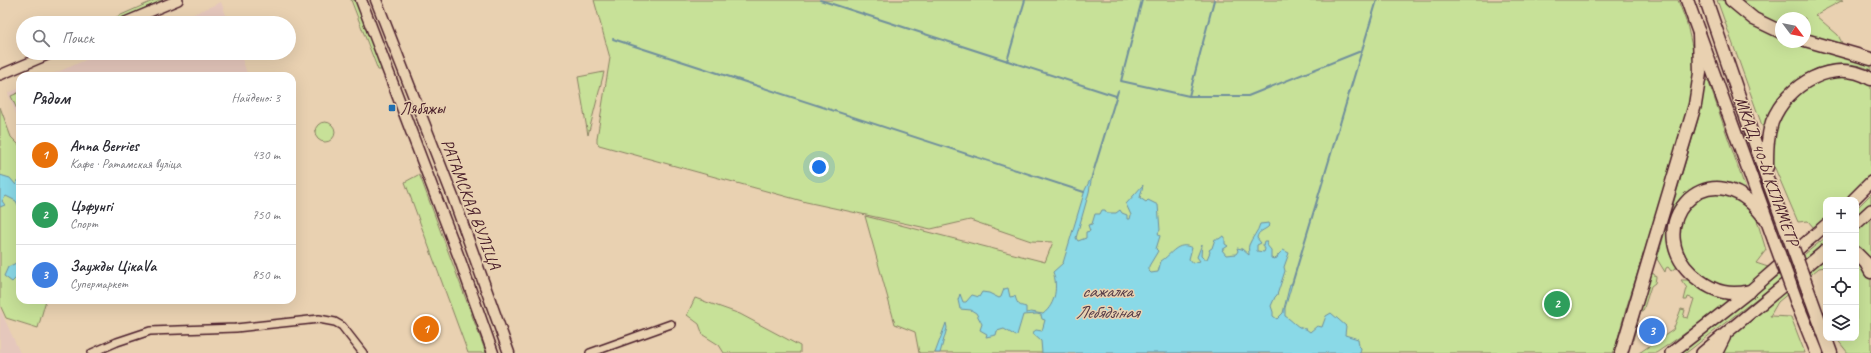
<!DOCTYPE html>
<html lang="ru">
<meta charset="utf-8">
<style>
body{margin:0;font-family:Caveat,sans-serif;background:#f7f7f7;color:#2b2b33}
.controls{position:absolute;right:12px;bottom:12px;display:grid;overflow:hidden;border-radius:8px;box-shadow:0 4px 16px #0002}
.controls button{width:36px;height:36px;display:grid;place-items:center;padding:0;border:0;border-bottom:1px solid #e1e1e2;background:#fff;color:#2b2b33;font:20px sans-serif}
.compass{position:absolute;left:1775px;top:12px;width:36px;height:36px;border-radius:50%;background:#fff;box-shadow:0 4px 16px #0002;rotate:122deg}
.you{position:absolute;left:819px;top:167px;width:14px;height:14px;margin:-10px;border:3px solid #fff;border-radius:50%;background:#1a73e8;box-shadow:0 0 0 6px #1a73e833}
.badge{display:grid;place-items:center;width:26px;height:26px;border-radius:50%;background:#1f6fb2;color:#fff;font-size:13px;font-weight:700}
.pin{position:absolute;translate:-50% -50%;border:2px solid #fff;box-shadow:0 1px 4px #0006}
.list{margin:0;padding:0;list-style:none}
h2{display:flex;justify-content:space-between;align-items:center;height:52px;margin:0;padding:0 16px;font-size:17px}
h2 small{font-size:13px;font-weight:400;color:#7c7c81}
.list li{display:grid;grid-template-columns:26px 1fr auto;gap:12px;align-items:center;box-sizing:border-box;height:60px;padding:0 16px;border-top:1px solid #e1e1e2}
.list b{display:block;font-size:15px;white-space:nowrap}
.list p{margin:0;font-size:13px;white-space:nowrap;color:#7c7c81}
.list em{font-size:13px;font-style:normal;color:#7c7c81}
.icon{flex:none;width:22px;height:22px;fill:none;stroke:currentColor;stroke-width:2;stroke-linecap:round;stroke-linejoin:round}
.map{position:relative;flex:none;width:1871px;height:353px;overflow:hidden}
.search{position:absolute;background:#fff;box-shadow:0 4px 16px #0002;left:16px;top:16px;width:280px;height:44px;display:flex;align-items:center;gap:10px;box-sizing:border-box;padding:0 14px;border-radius:22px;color:#7c7c81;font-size:15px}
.panel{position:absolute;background:#fff;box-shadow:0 4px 16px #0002;left:16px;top:72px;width:280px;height:232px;border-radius:12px}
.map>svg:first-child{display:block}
.built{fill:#e5c7bc}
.green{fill:#c7e198;stroke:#888062}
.water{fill:#8ad9e7;stroke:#708f9c}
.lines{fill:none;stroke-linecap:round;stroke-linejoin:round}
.stream{stroke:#708f9c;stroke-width:2}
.minor-casing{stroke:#4a1f2b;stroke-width:10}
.tertiary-casing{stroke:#4a1f2b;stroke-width:12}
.secondary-casing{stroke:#4a1f2b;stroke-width:13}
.primary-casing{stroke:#4a1f2b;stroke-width:14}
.trunk-casing{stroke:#4a1f2b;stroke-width:15}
.minor{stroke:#e9d1b1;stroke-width:7}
.tertiary{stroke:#e9d1b1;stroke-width:9}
.secondary{stroke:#e9d1b1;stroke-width:10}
.primary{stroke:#e9d1b1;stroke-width:11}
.trunk{stroke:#e9d1b1;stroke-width:12}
.trunk-bridge-casing{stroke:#4a1f2b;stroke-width:15;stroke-linecap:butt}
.trunk-bridge{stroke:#e9d1b1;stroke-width:12}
.poi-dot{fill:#1f6fb2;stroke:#e9d1b1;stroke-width:1.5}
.labels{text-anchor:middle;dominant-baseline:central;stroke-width:3;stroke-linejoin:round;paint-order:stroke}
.poi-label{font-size:17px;fill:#4a1f2b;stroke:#e9d1b1;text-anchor:start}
.street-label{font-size:17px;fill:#4a1f2b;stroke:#e9d1b1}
.water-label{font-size:18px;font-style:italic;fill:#543b47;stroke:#e9d1b1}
</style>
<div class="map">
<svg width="1871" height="353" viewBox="0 0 1871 353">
<rect width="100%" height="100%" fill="#e9d1b1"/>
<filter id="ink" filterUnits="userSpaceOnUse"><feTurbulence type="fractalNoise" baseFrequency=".025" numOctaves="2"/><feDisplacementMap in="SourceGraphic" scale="8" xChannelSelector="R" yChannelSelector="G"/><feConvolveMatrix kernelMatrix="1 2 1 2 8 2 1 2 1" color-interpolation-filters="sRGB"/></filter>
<g filter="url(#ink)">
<g class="built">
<polygon points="221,2 229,23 173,23"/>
<polygon points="102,53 240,53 248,76 48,76"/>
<polygon points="20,88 20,125 8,93"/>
<polygon points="0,309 20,353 0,353"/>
</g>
<g class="green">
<polygon points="155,0 163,0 111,23 103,23"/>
<polygon points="351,0 356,0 382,70 378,70"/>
<polygon points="594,0 1678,0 1687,24 1696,65 1694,96 1626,309 1617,341 1616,353 919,353 915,332 895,324 865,216 1045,262 1053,242 1031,241 970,220 931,229 806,202 599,145 597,142 597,138 610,58"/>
<path d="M1717 0H1724L1781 37V42H1797L1871 62V70C1838 54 1794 71 1777 102 1772 111 1768 121 1764 131Z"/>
<polygon points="1737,0 1843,0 1815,15 1838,35 1844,47 1805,35 1805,18 1781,18 1781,28 1758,16"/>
<polygon points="604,72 588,135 578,77"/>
<polygon points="1831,73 1871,82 1871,174 1844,200 1826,200 1826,217 1814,228 1808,221 1798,222 1774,166 1771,151 1773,130 1790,96"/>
<polygon points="1708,80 1748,196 1705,185 1693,190 1683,198 1678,269 1675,268 1671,271 1668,267 1666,268 1665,272 1657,259 1700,112 1705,81"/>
<polygon points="20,92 20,116 11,96"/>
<polygon points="0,107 11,137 20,146 20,300 46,300 38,328 6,318 0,305"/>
<circle cx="325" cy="132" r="10"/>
<polygon points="418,175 420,176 486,353 468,353 405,182"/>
<polygon points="1724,193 1735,197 1756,217 1766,250 1756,263 1768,267 1814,231 1750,284 1742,288 1720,285 1706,278 1684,259 1679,238 1681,219 1685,210 1701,195"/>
<polygon points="1871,194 1871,203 1856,217 1856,209"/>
<polygon points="1871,218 1871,263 1856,249 1856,231"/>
<polygon points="1826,237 1825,246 1686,353 1676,353 1753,296"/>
<polygon points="1826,256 1826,267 1819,268 1778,302 1770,316 1791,317 1805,353 1719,353 1723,344 1732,334"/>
<polygon points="1856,257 1871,279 1871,353 1848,353 1836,338 1856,338"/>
<polygon points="1649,273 1654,274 1656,277 1655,283 1651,286 1643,311 1640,313 1633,340 1631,341"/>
<polygon points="1681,280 1688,280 1707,292 1725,298 1727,302 1687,332 1656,353 1639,353 1673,330 1681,309 1685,310 1683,317 1688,318 1694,299 1688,297 1687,300 1684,300 1687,288"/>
<polygon points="695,298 740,314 800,346 800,353 724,353 719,345 703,335 699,324 687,315"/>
</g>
<g class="water">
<polygon points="0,175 10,178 16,185 17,180 20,182 20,209 16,201 6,196 2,201 5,205 0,207"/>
<path d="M1092 176 1089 192 1076 238 1078 241 1086 238V232L1090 231 1088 225 1092 224 1095 214H1100L1102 210H1105L1107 213H1116L1120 210 1122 213 1127 215V219H1130L1131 215 1126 204 1143 185 1140 198 1146 202 1148 200 1158 205 1160 230 1158 233 1160 236 1156 249 1158 251 1149 266V271L1151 273 1158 272 1161 261C1171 255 1178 240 1192 248L1189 259 1192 263 1200 261 1197 257 1202 244 1201 256 1204 259H1207L1210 252 1209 250 1212 248 1215 239H1219L1223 236 1225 237V244L1228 246 1222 250 1226 255 1236 254 1238 251 1237 248 1242 249 1249 255C1249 252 1248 248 1249 245 1252 237 1258 232 1260 224L1269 223 1270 225C1265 231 1258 230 1257 238L1261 243 1257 245V251L1264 252 1265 249 1263 245 1264 241H1267L1266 244 1271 250V258L1274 259 1277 258 1278 255 1283 250 1289 253 1284 267 1285 271 1277 295 1275 297 1271 306 1273 312V316L1277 319 1283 313 1290 284H1292L1285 308V316C1292 320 1298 329 1306 329L1310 332 1317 326 1322 327 1326 316 1331 313 1346 326 1345 335 1358 339 1359 346 1361 348 1360 353H1042L1041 341 1032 333 1036 330 1042 331 1045 320 1042 319 1041 315 1037 314 1023 315 1017 335 1016 336 1004 329 997 331 996 335 986 337 987 334 980 330 982 324 976 313 971 310 960 309 958 300 960 294 963 302H966L972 295 979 297 982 292 989 293 999 298 1001 297 1004 289 1008 288 1010 297 1015 296C1018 306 1019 305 1026 307V313L1031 312 1043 314C1056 304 1058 286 1053 272L1063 263 1085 190Z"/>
<polygon points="20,254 20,282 16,278 12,282 4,276 8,267 18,262"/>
<polygon points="946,323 947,328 940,353 935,353"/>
</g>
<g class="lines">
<g class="stream">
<polyline points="820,0 1116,96"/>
<polyline points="1142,0 1121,81 1189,96 1248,96 1361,51"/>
<polyline points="613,39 1084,192"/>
<polyline points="1007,61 1025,0"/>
<polyline points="1189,96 1214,0"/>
<polyline points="1092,176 1118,91"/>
<polyline points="1292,284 1377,0"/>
</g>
<g class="minor-casing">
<g id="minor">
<polyline points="92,353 117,342 150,331 236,328 319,319 335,322 342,326 363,353"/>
<polyline points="590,353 671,324"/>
</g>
</g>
<g class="tertiary-casing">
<g id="tertiary">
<polyline points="123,23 178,0"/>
<polyline points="0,75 52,53"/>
</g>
</g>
<g class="secondary-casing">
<g id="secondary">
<polyline points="361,0 460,260 493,353"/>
<polyline points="376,0 453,197 509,353"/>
</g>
</g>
<g class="primary-casing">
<g id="primary">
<polyline points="1853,200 1871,182"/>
<polyline points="1856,224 1871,210"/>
<polyline points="1671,353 1750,291 1826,225"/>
<polyline points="1702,353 1826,250"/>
</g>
</g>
<g class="trunk-casing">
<g id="trunk">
<polyline points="1687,0 1774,240"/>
<polyline points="1706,0 1767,178 1787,232"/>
<polyline points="1731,0 1754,19 1781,32"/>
<polyline points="1805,40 1871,59"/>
<path d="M1767 167C1767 151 1767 137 1772 122 1787 84 1833 57 1871 79"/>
<polyline points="1825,251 1826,251"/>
<polyline points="1856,253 1866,263 1871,272"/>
<path d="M1750 291C1730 296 1715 292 1699 280 1634 233 1707 142 1763 216"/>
<polyline points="1811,298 1831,353"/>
<polyline points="1798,306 1817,353"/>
<polyline points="1621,353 1695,105 1700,73 1699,32"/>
<polyline points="1716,353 1724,337"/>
</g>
</g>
<use href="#minor" class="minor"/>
<use href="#tertiary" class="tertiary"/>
<use href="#secondary" class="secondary"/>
<use href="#primary" class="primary"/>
<use href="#trunk" class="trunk"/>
<g class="trunk-bridge-casing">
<g id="trunk-bridge">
<polyline points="1787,232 1811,298"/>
<polyline points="1774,240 1798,306"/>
</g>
</g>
<use href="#trunk-bridge" class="trunk-bridge"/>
</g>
</g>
<rect class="poi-dot" x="388" y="104" width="8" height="8" rx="2"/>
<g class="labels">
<g class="poi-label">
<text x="400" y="108">Лябяжы</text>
</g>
<g class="street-label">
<text transform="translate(1767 171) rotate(70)">МКАД, 40-Ы КІЛАМЕТР</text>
<text transform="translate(471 204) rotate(69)">РАТАМСКАЯ ВУЛІЦА</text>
</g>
<g class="water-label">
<text x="1107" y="291">сажалка<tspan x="1107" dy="21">Лебядзіная</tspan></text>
</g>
</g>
</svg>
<div class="controls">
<button>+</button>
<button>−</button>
<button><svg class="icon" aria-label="locate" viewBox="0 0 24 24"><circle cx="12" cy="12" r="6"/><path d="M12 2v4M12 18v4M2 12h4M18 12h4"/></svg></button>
<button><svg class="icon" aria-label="layers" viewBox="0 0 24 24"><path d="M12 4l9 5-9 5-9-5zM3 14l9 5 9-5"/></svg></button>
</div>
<svg class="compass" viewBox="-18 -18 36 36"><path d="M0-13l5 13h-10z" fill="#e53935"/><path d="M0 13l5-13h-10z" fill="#7c7c81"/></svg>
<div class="you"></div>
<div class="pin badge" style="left:426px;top:329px;background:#e8710a">1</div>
<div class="pin badge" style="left:1557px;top:304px;background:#2e9e5b">2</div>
<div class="pin badge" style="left:1652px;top:331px;background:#3f7fe0">3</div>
<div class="search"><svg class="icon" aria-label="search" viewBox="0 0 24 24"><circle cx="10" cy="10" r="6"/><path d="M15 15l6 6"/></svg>Поиск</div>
<section class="panel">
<h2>Рядом<small>Найдено: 3</small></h2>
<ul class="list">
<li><span class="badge" style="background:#e8710a">1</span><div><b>Anna Berries</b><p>Кафе · Ратамская вуліца</p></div><em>430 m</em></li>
<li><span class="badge" style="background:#2e9e5b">2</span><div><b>Цэфунгі</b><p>Спорт</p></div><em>750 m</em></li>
<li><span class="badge" style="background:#3f7fe0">3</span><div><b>Заужды ЦікаVа</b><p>Супермаркет</p></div><em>850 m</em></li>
</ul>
</section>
</div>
